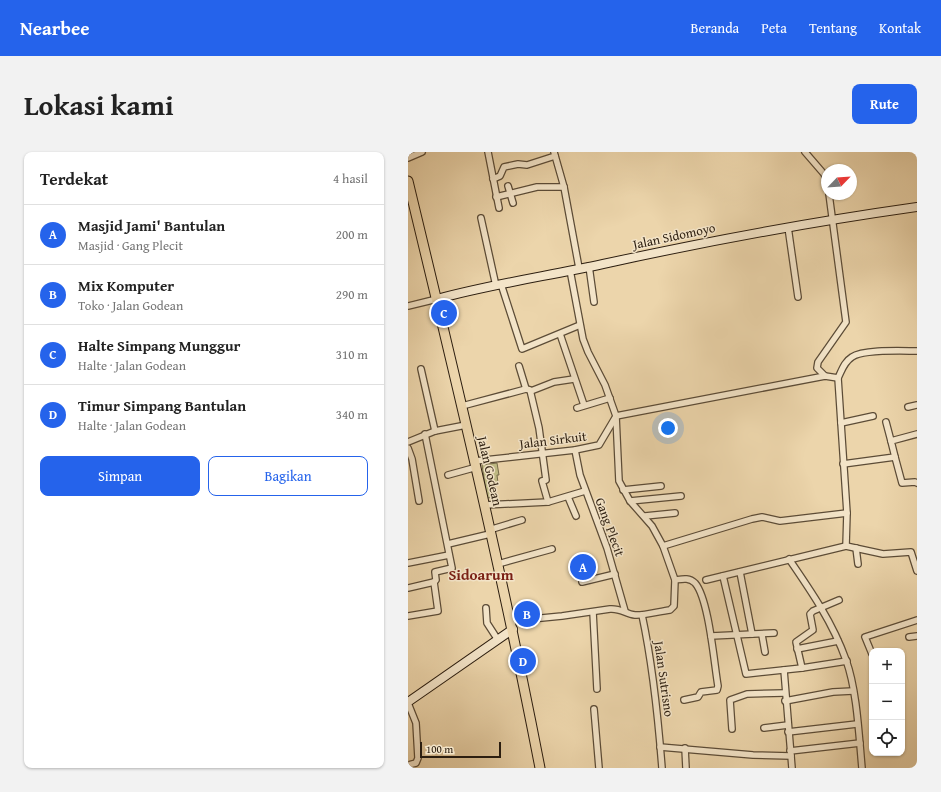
<!DOCTYPE html>
<html lang="id">
<meta charset="utf-8">
<style>
body{margin:0;font-family:"Gentium Book Plus",serif;background:#f2f2f2;color:#222}
.controls{position:absolute;right:12px;bottom:12px;display:grid;overflow:hidden;border-radius:8px;box-shadow:0 1px 3px #0004}
.controls button{width:36px;height:36px;display:grid;place-items:center;padding:0;border:0;border-bottom:1px solid #e0e0e0;background:#fff;color:#222;font:20px sans-serif}
.compass{position:absolute;left:413px;top:12px;width:36px;height:36px;border-radius:50%;background:#fff;box-shadow:0 1px 3px #0004;rotate:65deg}
.scale{position:absolute;left:12px;bottom:10px;width:81px;box-sizing:border-box;padding-left:4px;border:2px solid #2c1e10;border-top:0;font-size:11px;line-height:14px;white-space:nowrap;color:#2c1e10;-webkit-text-stroke:3px #f3e4c8;paint-order:stroke}
.you{position:absolute;left:260px;top:276px;width:14px;height:14px;margin:-10px;border:3px solid #fff;border-radius:50%;background:#1a73e8;box-shadow:0 0 0 6px #1a73e833}
.badge{display:grid;place-items:center;width:26px;height:26px;border-radius:50%;background:#2563eb;color:#fff;font-size:13px;font-weight:700}
.pin{position:absolute;translate:-50% -50%;border:2px solid #fff;box-shadow:0 1px 4px #0006}
.list{margin:0;padding:0;list-style:none}
h2{display:flex;justify-content:space-between;align-items:center;height:52px;margin:0;padding:0 16px;font-size:17px}
h2 small{font-size:13px;font-weight:400;color:#767676}
.list li{display:grid;grid-template-columns:26px 1fr auto;gap:12px;align-items:center;box-sizing:border-box;height:60px;padding:0 16px;border-top:1px solid #e0e0e0}
.list b{display:block;font-size:15px;white-space:nowrap}
.list p{margin:0;font-size:13px;white-space:nowrap;color:#767676}
.list em{font-size:13px;font-style:normal;color:#767676}
.actions{display:flex;gap:8px;padding:12px 16px}
.actions a{flex:1;padding:9px 0;border:1px solid #2563eb;border-radius:8px;text-align:center;font-size:14px;color:#2563eb}
.actions .main{background:#2563eb;color:#fff}
.icon{flex:none;width:22px;height:22px;fill:none;stroke:currentColor;stroke-width:2;stroke-linecap:round;stroke-linejoin:round}
.map{position:relative;flex:none;width:509px;height:616px;overflow:hidden;border-radius:8px}
header{display:flex;align-items:center;gap:24px;box-sizing:border-box;height:56px;padding:0 20px;background:#2563eb;color:#fff}
header strong{font-size:19px}
nav{display:flex;gap:22px;margin-inline-start:auto;font-size:14px}
.intro{display:flex;align-items:center;justify-content:space-between;box-sizing:border-box;height:96px;padding:0 24px}
h1{margin:0;font-size:28px}
.button{padding:10px 18px;border-radius:8px;background:#2563eb;color:#fff;font-size:14px;font-weight:700}
main{display:flex;gap:24px;padding:0 24px}
aside{flex:1;background:#fff;border-radius:8px;box-shadow:0 1px 3px #0004}
.map>svg:first-child{display:block}
.green{fill:#bfbb84;stroke:#766c4a}
.lines{fill:none;stroke-linecap:round;stroke-linejoin:round}
.minor-casing{stroke:#5c4c37;stroke-width:8}
.secondary-casing{stroke:#2c1e10;stroke-width:10}
.primary-casing{stroke:#2c1e10;stroke-width:11}
.minor{stroke:#f3e4c8;stroke-width:5.5}
.secondary{stroke:#f3e4c8;stroke-width:8}
.primary{stroke:#ecd5ab;stroke-width:9}
.labels{text-anchor:middle;dominant-baseline:central;stroke-width:3;stroke-linejoin:round;paint-order:stroke}
.street-label{font-size:13px;fill:#2c1e10;stroke:#f3e4c8}
.quarter-label{font-size:15px;font-weight:bold;fill:#7a1f14;stroke:#f3e4c8}
</style>
<header>
<strong>Nearbee</strong>
<nav><a>Beranda</a><a>Peta</a><a>Tentang</a><a>Kontak</a></nav>
</header>
<div class="intro"><h1>Lokasi kami</h1><a class="button">Rute</a></div>
<main>
<aside>
<h2>Terdekat<small>4 hasil</small></h2>
<ul class="list">
<li><span class="badge">A</span><div><b>Masjid Jami' Bantulan</b><p>Masjid · Gang Plecit</p></div><em>200 m</em></li>
<li><span class="badge">B</span><div><b>Mix Komputer</b><p>Toko · Jalan Godean</p></div><em>290 m</em></li>
<li><span class="badge">C</span><div><b>Halte Simpang Munggur</b><p>Halte · Jalan Godean</p></div><em>310 m</em></li>
<li><span class="badge">D</span><div><b>Timur Simpang Bantulan</b><p>Halte · Jalan Godean</p></div><em>340 m</em></li>
</ul>
<div class="actions"><a class="main">Simpan</a><a>Bagikan</a></div>
</aside>
<div class="map">
<svg width="509" height="616" viewBox="0 0 509 616">
<rect width="100%" height="100%" fill="#ecd5ab"/>
<filter id="stains"><feTurbulence type="fractalNoise" baseFrequency=".005" numOctaves="4"/><feColorMatrix values="0 0 0 0 .2 0 0 0 0 .09 0 0 0 0 .02 0 0 0 .5 -.17"/></filter>
<radialGradient id="worn" r=".72"><stop offset=".6" stop-color="#630" stop-opacity="0"/><stop offset="1" stop-color="#630" stop-opacity=".3"/></radialGradient>
<polygon class="green" points="89,311 91,323 89,323 90,331 87,332 89,345 79,346 74,313"/>
<g class="lines">
<g class="minor-casing">
<g id="minor">
<polyline points="80,0 91,56"/>
<polyline points="146,0 156,35 171,116"/>
<polyline points="397,0 416,22 419,29"/>
<polyline points="0,6 14,0"/>
<polyline points="85,27 92,24 96,15 110,12 119,13 147,4"/>
<polyline points="100,34 105,51"/>
<polyline points="88,45 129,35 156,35"/>
<polyline points="73,66 88,134"/>
<polyline points="380,75 390,145"/>
<polyline points="181,114 186,150"/>
<polyline points="93,132 114,197 172,173"/>
<polyline points="0,154 29,147"/>
<polyline points="152,182 176,253"/>
<polyline points="111,214 118,237"/>
<polyline points="13,217 27,279"/>
<polyline points="417,224 409,216 410,210 438,170 421,42"/>
<polyline points="430,226 439,361 438,394"/>
<polyline points="123,239 146,230 166,227"/>
<polyline points="54,254 118,237 122,238 131,276 138,328 134,329 140,350"/>
<polyline points="500,255 509,253"/>
<polyline points="169,256 202,246"/>
<path d="M208 264 417 224 430 226C434 218 436 210 444 205 455 197 495 199 509 199"/>
<polyline points="478,270 483,289"/>
<polyline points="433,271 465,264"/>
<polyline points="0,290 27,279 58,273"/>
<polyline points="0,296 4,307 11,349"/>
<polyline points="167,298 172,323 199,396 217,459"/>
<polyline points="487,305 494,331 507,330 509,331"/>
<polyline points="67,309 167,298 191,293 207,266"/>
<polyline points="435,312 487,305 483,289 509,282"/>
<polyline points="40,323 69,315"/>
<polyline points="215,338 253,334"/>
<polyline points="160,345 168,364"/>
<polyline points="222,349 273,344"/>
<polyline points="77,353 140,350 177,339"/>
<polyline points="237,364 267,361"/>
<polyline points="81,378 114,368"/>
<polyline points="40,392 82,382"/>
<polyline points="255,394 344,367 354,365 372,369 439,361"/>
<polyline points="448,396 450,412"/>
<path d="M381 407C403 439 425 471 438 508 449 538 451 584 454 616"/>
<polyline points="0,411 41,403"/>
<polyline points="90,412 144,397"/>
<polyline points="332,420 344,482"/>
<polyline points="315,424 338,522 394,516 439,509"/>
<path d="M267 428C274 427 281 425 287 431 301 447 306 511 310 534L309 538 293 540 290 545 276 548"/>
<polyline points="298,428 438,394 475,402 503,400 509,419"/>
<polyline points="174,430 207,422"/>
<polyline points="0,436 26,430 28,428 27,420 44,416 17,282"/>
<polyline points="78,456 79,471 90,488"/>
<polyline points="185,460 189,537"/>
<path d="M234 463C245 514 250 564 254 616"/>
<polyline points="0,464 30,459 26,430"/>
<path d="M103 469 154 464 202 457C212 456 218 462 227 463 234 464 253 459 262 458L266 454 267 428 255 394 244 374 222 349 211 329 208 264 197 233 180 200 175 187 162 118"/>
<polyline points="354,483 357,500"/>
<polyline points="303,484 366,481"/>
<polyline points="501,485 509,484"/>
<polyline points="389,497 430,489"/>
<polyline points="464,502 457,485 509,468"/>
<polyline points="394,516 388,490 405,478 402,462 405,459 431,448"/>
<polyline points="376,518 384,616"/>
<polyline points="377,549 425,540 445,539"/>
<polyline points="0,551 8,571 10,606 8,611 0,613"/>
<polyline points="186,557 191,616"/>
<polyline points="356,576 380,573"/>
<polyline points="324,577 322,548 339,542 377,541"/>
<polyline points="380,580 449,572"/>
<polyline points="252,595 345,603 383,604"/>
<polyline points="277,596 278,616"/>
<polyline points="382,599 452,591"/>
</g>
</g>
<g class="secondary-casing">
<g id="secondary">
<path d="M29 147C84 132 140 124 195 112 300 89 403 70 509 55"/>
<polyline points="0,550 105,477"/>
</g>
</g>
<g class="primary-casing">
<path id="primary" d="M0 29C47 224 94 419 132 616"/>
</g>
<use href="#minor" class="minor"/>
<use href="#secondary" class="secondary"/>
<use href="#primary" class="primary"/>
</g>
<g class="labels">
<g class="street-label">
<text transform="translate(266 84) rotate(-12)">Jalan Sidomoyo</text>
<text transform="translate(145 288) rotate(-7)">Jalan Sirkuit</text>
<text transform="translate(82 319) rotate(77)">Jalan Godean</text>
<text transform="translate(202 375) rotate(70)">Gang Plecit</text>
<text transform="translate(256 527) rotate(82)">Jalan Sutrisno</text>
</g>
<g class="quarter-label">
<text x="73" y="422">Sidoarum</text>
</g>
</g>
<rect width="100%" height="100%" filter="url(#stains)"/>
<rect width="100%" height="100%" fill="url(#worn)"/>
</svg>
<div class="controls">
<button>+</button>
<button>−</button>
<button><svg class="icon" aria-label="locate" viewBox="0 0 24 24"><circle cx="12" cy="12" r="6"/><path d="M12 2v4M12 18v4M2 12h4M18 12h4"/></svg></button>
</div>
<svg class="compass" viewBox="-18 -18 36 36"><path d="M0-13l5 13h-10z" fill="#e53935"/><path d="M0 13l5-13h-10z" fill="#767676"/></svg>
<div class="scale">100 m</div>
<div class="you"></div>
<div class="pin badge" style="left:175px;top:415px">A</div>
<div class="pin badge" style="left:119px;top:462px">B</div>
<div class="pin badge" style="left:36px;top:161px">C</div>
<div class="pin badge" style="left:115px;top:509px">D</div>
</div>
</main>
